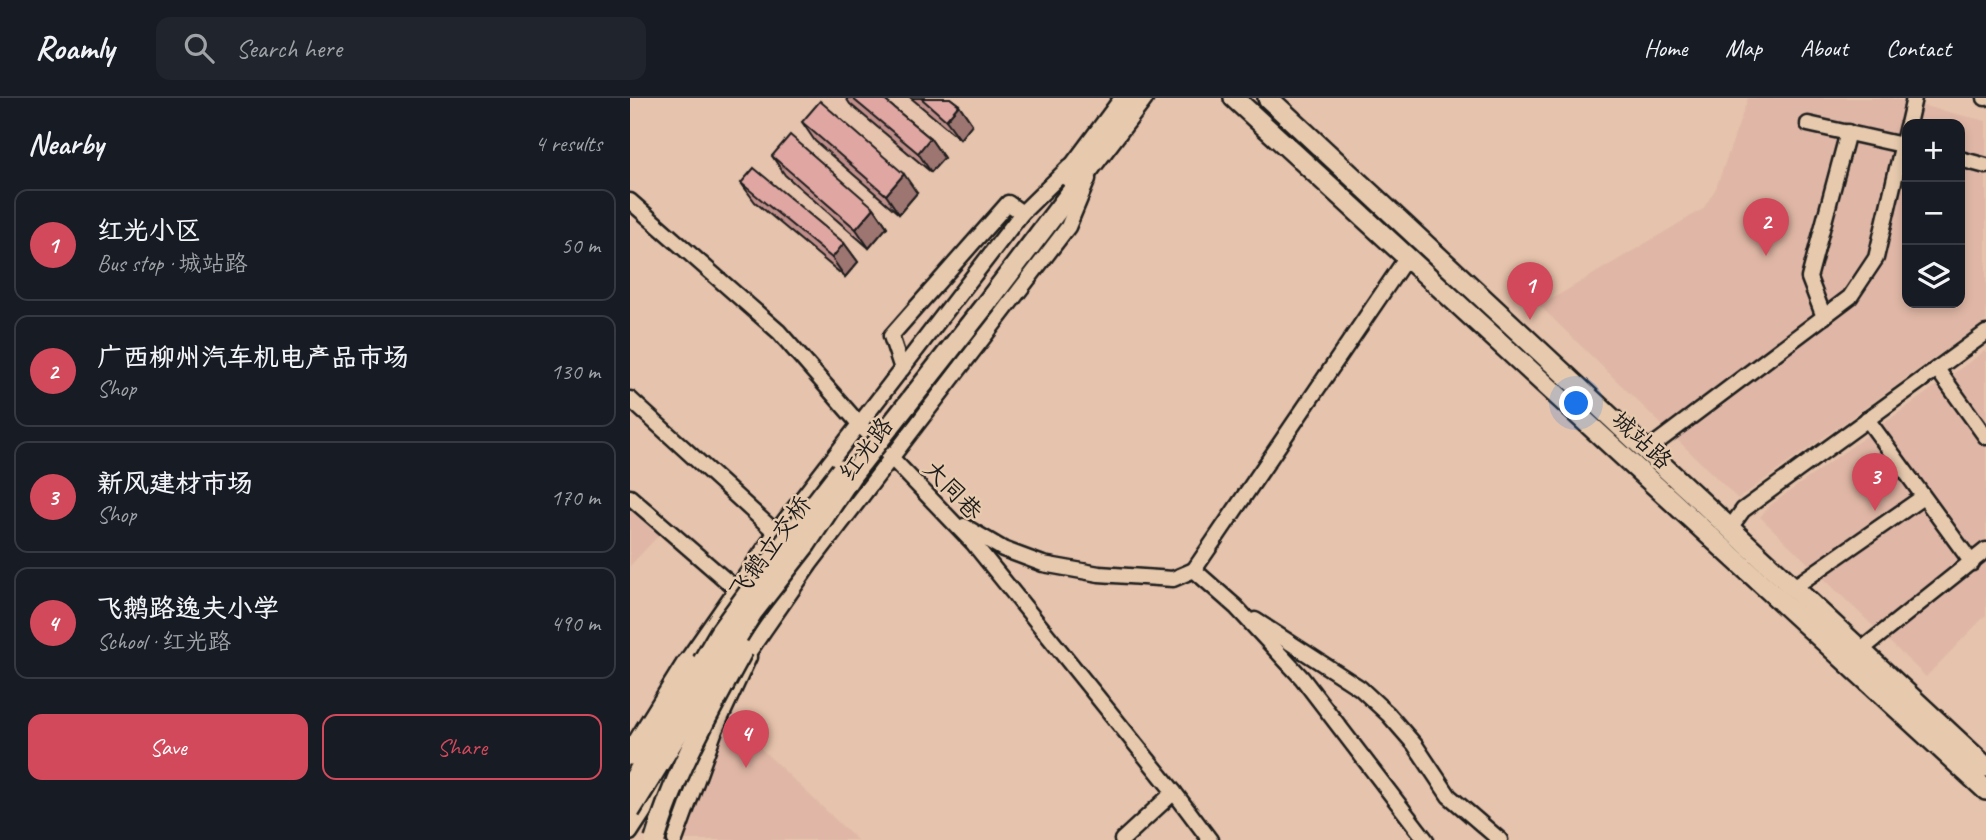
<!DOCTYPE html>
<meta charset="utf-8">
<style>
body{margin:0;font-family:Caveat,"LXGW WenKai TC",sans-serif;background:#20242c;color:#f1f3f6}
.controls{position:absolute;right:21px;top:21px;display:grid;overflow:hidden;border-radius:14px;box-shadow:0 4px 10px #0003}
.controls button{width:63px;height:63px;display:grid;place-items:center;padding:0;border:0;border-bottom:2px solid #363941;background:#171b24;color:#f1f3f6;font:35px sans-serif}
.you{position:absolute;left:947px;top:306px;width:24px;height:24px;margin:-18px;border:5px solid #fff;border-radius:50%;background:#1a73e8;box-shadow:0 0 0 10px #1a73e833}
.badge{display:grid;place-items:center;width:46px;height:46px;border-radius:50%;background:#d1495b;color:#fff;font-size:23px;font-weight:700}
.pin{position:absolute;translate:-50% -58px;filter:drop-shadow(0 2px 4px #0008)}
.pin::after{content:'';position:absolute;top:37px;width:24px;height:21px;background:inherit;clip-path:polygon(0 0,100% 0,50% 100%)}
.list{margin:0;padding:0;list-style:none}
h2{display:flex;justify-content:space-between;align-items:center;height:91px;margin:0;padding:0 28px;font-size:30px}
h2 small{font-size:23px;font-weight:400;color:#9ea1a6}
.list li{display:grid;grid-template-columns:46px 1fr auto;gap:21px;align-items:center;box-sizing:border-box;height:112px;margin:0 14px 14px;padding:0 14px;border:2px solid #363941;border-radius:14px}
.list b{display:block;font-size:26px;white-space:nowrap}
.list p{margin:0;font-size:23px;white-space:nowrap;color:#9ea1a6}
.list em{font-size:23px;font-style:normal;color:#9ea1a6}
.actions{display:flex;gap:14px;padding:21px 28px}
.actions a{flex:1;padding:16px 0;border:2px solid #d1495b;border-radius:14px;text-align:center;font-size:24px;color:#d1495b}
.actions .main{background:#d1495b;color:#fff}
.icon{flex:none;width:38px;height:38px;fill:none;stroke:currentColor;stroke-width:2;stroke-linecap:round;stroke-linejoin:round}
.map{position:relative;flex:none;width:1356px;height:742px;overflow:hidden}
header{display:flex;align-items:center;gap:42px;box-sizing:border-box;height:98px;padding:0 35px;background:#171b24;border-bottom:2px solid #363941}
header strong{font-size:33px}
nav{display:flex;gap:38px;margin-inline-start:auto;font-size:24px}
.search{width:490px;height:63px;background:#20242c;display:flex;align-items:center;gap:18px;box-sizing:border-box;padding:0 24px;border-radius:14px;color:#9ea1a6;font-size:26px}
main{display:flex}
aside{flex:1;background:#171b24}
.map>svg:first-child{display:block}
.built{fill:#e0b7a6;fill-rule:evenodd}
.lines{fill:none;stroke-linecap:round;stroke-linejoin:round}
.minor-casing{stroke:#1c1c1c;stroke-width:19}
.major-casing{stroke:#1c1c1c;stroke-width:24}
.minor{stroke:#e7caae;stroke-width:14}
.major{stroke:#e7caae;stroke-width:19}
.major-bridge-casing{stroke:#1c1c1c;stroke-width:24;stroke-linecap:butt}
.major-bridge{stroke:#e7caae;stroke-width:19}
.wall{fill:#c18f8b;stroke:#1c1c1c;stroke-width:2}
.shaded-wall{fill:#9d7471;stroke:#1c1c1c;stroke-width:2}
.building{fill:#e0a6a2;stroke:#1c1c1c;stroke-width:2}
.labels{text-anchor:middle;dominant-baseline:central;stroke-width:5;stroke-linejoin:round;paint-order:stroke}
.street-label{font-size:24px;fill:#1c1c1c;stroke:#e7caae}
</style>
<header>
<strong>Roamly</strong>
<div class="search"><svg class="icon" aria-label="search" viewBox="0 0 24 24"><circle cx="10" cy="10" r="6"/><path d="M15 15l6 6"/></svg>Search here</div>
<nav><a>Home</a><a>Map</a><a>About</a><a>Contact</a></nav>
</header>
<main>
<aside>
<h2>Nearby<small>4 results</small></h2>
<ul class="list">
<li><span class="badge">1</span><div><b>红光小区</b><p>Bus stop · 城站路</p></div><em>50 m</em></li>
<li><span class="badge">2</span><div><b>广西柳州汽车机电产品市场</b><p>Shop</p></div><em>130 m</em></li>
<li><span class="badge">3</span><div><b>新风建材市场</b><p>Shop</p></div><em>170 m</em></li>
<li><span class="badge">4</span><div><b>飞鹅路逸夫小学</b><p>School · 红光路</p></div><em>490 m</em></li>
</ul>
<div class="actions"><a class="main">Save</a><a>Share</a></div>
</aside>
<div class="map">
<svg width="1356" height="742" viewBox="0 0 1356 742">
<rect width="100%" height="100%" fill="#e6c3ac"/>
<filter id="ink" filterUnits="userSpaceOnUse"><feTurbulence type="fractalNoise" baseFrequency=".0143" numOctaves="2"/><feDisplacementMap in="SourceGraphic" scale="14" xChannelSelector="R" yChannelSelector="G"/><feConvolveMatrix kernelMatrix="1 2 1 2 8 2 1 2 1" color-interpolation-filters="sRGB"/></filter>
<g filter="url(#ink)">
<g class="built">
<path d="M1118 0H1261L1356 23V223L1108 401 910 208 1073 111 1086 90ZM1277 26H1330V205H1277Z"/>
<polygon points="1356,252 1356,517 1296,579 1130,419 1139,408"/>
<polygon points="0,408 30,436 0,468"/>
<polygon points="100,621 227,742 55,742 61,719"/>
</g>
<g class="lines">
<g class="minor-casing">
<g id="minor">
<polyline points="1355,0 1356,0"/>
<polyline points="1178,26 1277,48"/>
<polyline points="1278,26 1284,0"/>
<polyline points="1330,61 1356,68"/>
<polyline points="0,103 149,234 230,327 344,446 544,694 580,742"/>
<polyline points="1194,219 1179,180 1218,34"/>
<polyline points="272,271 261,238 378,105 392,115"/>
<polyline points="1307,271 1356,339"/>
<polyline points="0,301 153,441"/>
<polyline points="1237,321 1342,465"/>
<polyline points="1017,352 1220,199 1246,160 1277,28"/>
<polyline points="0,399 113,497"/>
<polyline points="334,428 373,451 413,466 469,476 543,481 564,472 606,509 672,580 796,742"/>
<polyline points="1100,430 1113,412 1356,235"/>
<polyline points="564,472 777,159"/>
<polyline points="1164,489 1293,399"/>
<polyline points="625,522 730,590 758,616 785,647 819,698 870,742"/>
<polyline points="1231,552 1356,452"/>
<polyline points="112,564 180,466 438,129 458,81"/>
<polyline points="50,572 146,434 392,115 440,68"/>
<polyline points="0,735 51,657"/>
<polyline points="45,742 85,632 119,559"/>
<polyline points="492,742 544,694"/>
</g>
</g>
<g class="major-casing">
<g id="major">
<polyline points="604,0 1356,692"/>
<polyline points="638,0 1356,669"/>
<polyline points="437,78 495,0"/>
<polyline points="356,206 513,0"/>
</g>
</g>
<use href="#minor" class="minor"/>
<use href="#major" class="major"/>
<g class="major-bridge-casing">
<g id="major-bridge">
<polyline points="0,657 57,565"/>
<polyline points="0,688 90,534 157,442 211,372"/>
<polyline points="0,713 122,515 176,446 221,378 356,206"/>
<path d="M25 742C44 676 80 612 113 552"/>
</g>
</g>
<use href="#major-bridge" class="major-bridge"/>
</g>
<g class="wall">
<polygon points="216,0 252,0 300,40 314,60 301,74 220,6"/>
<polygon points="281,0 320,0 329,7 342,26 330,41"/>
<polygon points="172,24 287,95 269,116 185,43"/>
<polygon points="142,58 244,110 257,129 239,150 155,77"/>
<polygon points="111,85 214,145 228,164 215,179 125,104"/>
</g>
<g class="shaded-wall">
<polygon points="329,7 342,26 330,41 316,22"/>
<polygon points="300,40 314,60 301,74 288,55"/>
<polygon points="274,76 287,95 269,116 256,97"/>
<polygon points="244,110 257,129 239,150 226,131"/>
<polygon points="214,145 228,164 215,179 202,160"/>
</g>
<g class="building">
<polygon points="222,0 252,0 300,40 288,55"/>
<polygon points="291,0 320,0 329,7 316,22"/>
<polygon points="190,3 274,76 256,97 172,24"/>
<polygon points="160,37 244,110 226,131 142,58"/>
<polygon points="124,70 214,145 202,160 111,85"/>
</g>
</g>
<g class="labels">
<g class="street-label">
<text transform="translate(1012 342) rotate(43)">城站路</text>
<text transform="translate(236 351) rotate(-53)">红光路</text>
<text transform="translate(323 392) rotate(46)">大同巷</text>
<text transform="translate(140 449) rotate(-54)">飞鹅立交桥</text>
</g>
</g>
</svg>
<div class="controls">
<button>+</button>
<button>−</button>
<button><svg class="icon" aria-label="layers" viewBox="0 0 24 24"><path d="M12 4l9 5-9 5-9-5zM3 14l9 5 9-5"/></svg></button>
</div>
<div class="you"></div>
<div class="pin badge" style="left:900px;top:222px">1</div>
<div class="pin badge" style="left:1136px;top:158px">2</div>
<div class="pin badge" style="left:1245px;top:413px">3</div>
<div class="pin badge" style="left:116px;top:670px">4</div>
</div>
</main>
